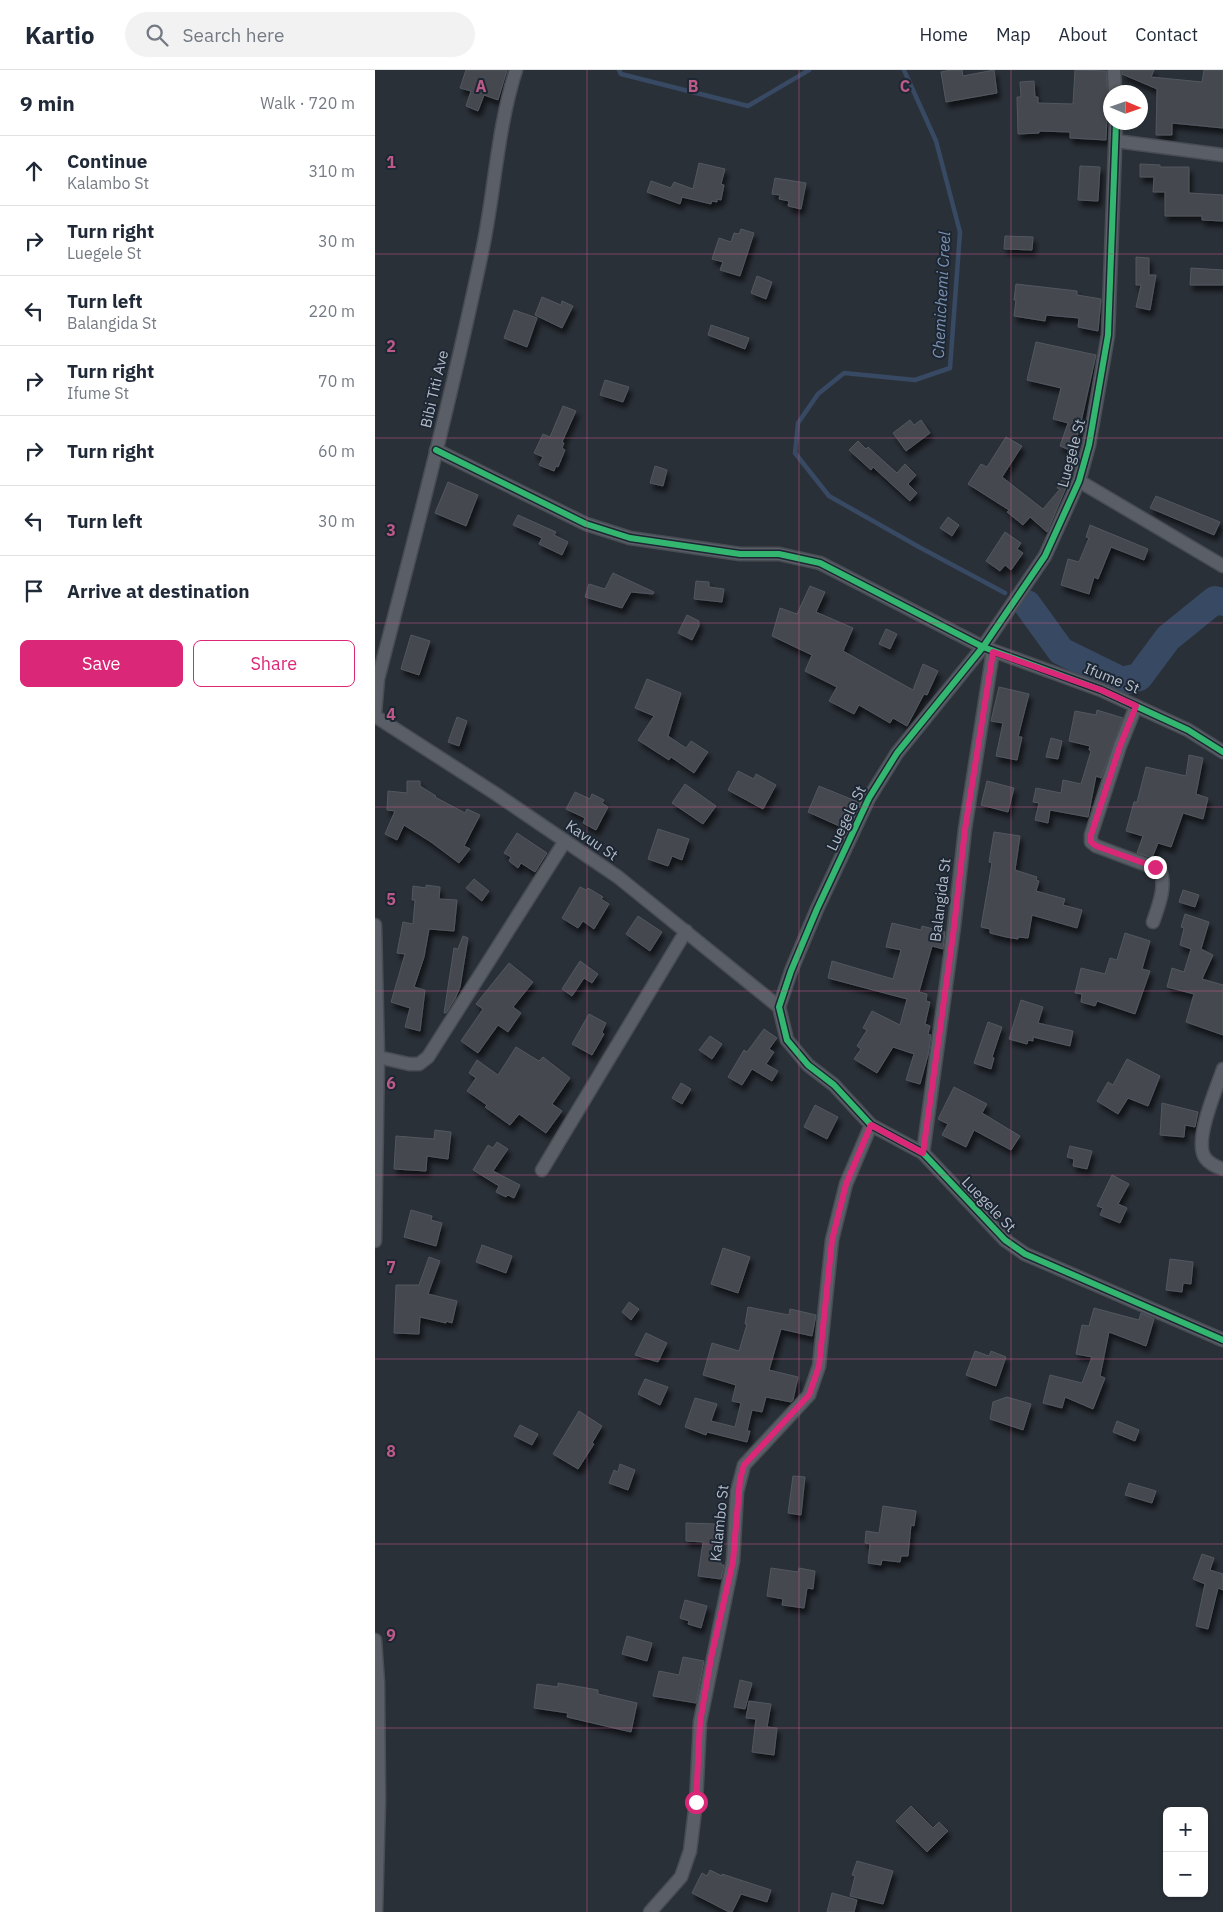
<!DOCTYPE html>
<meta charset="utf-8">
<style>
body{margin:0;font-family:"IBM Plex Sans",sans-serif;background:#f2f2f3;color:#1f2937}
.controls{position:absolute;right:15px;bottom:15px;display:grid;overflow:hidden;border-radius:8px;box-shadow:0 1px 4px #0004}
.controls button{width:45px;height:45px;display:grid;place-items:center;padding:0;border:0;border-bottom:1px solid #e0e1e3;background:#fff;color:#1f2937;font:25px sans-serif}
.compass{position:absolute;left:728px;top:15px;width:45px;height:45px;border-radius:50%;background:#fff;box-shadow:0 1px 4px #0004;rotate:92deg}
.stop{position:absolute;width:15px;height:15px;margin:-11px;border:4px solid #db2777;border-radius:50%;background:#fff}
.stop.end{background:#db2777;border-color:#fff;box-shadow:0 1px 5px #0008}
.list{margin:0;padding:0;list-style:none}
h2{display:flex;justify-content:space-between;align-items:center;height:65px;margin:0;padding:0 20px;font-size:21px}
h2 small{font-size:16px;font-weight:400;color:#747a83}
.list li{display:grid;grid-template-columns:32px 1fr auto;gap:15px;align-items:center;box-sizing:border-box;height:70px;padding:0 20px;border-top:1px solid #e0e1e3}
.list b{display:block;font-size:19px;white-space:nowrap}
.list p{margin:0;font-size:16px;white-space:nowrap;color:#747a83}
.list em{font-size:16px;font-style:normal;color:#747a83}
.actions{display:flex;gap:10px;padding:15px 20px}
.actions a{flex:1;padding:11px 0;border:1px solid #db2777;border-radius:8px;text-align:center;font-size:18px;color:#db2777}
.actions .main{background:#db2777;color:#fff}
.icon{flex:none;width:28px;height:28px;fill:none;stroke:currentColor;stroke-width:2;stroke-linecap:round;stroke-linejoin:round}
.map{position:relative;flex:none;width:848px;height:1842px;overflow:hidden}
header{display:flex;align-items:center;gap:30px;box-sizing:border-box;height:70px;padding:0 25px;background:#fff;border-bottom:1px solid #e0e1e3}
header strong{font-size:24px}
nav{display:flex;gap:28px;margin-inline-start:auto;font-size:18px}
.search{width:350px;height:45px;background:#f2f2f3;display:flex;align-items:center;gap:12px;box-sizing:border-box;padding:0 18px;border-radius:28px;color:#747a83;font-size:19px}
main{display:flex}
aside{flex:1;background:#fff}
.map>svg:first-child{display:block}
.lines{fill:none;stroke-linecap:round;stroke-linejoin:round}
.stream{stroke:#384963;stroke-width:4.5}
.river{stroke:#384963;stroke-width:28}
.building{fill:#444950;stroke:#52575f;filter:url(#shadow)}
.minor-casing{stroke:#484c53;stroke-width:15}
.minor{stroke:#5a5e66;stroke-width:12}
.cycleway-casing{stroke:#1d2633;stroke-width:9}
.cycleway{stroke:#33b770;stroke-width:6}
.route{stroke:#db2777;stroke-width:6}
.grid{fill:none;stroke:#bc5a87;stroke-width:1;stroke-opacity:0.55}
.labels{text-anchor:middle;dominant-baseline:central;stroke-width:4;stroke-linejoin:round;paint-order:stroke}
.street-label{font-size:15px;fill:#b4bcc9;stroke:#1d2633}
.water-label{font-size:16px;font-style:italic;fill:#7c92b1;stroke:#1d2633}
.grid-label{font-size:16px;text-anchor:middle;font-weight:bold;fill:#bc5a87;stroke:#1d2633;stroke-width:4;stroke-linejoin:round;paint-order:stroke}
</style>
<header>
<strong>Kartio</strong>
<div class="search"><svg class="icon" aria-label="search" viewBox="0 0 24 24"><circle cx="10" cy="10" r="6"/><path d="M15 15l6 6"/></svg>Search here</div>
<nav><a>Home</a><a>Map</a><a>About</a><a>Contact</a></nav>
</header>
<main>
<aside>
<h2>9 min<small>Walk · 720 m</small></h2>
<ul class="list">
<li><svg class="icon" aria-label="ahead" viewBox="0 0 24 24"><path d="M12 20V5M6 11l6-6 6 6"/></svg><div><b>Continue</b><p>Kalambo St</p></div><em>310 m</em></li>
<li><svg class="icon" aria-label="right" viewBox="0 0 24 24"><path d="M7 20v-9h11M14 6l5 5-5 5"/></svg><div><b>Turn right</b><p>Luegele St</p></div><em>30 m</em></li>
<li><svg class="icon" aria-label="left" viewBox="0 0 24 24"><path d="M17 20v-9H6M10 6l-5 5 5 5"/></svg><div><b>Turn left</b><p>Balangida St</p></div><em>220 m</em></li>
<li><svg class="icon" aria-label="right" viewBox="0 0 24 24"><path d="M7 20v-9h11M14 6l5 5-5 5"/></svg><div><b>Turn right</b><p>Ifume St</p></div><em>70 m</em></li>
<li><svg class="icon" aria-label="right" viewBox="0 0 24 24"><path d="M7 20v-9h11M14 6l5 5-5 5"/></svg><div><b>Turn right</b></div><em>60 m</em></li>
<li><svg class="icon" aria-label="left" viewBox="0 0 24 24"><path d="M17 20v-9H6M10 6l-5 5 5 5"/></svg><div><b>Turn left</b></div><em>30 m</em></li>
<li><svg class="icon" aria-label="arrive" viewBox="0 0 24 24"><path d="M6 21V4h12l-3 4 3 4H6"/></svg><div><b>Arrive at destination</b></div></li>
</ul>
<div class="actions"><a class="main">Save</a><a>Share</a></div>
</aside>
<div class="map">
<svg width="848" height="1842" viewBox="0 0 848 1842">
<defs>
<filter id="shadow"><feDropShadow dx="3" dy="5.5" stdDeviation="2.5" flood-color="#0009"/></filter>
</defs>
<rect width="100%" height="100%" fill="#2a3038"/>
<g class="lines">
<g class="stream">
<polyline points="244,0 246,4 373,36 434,0"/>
<polyline points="529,0 561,71 585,162 575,298 540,310 469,303 443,324 423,353 420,383 454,426 544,477 630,523"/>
</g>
<polyline class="river" points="652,534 686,581 747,611 764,607 793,568 840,530 848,532"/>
</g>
<g class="building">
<polygon points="91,0 132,0 123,30 109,25 103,41 91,36 96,21 85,18"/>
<polygon points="576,0 587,0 588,6 619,0 622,23 571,32 566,2"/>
<polygon points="700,0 731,1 733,25 731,70 695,68 695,62 664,61 664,63 643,64 642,27 646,27 645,12 659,11 660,27 663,27 663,33 698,34"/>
<polygon points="747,0 779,0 776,7 827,12 829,0 848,0 848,58 797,53 797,65 781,65 782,19 747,4"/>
<polygon points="324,93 350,99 346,114 349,115 346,130 342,129 342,132 337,131 336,134 307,127 305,134 272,122 276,111 296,118 299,112 318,119"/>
<polygon points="765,94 785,95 785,97 814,97 814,123 848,125 848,151 827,150 827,146 790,146 790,122 778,122 779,107 765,107"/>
<polygon points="705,96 725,97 723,131 703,130"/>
<polygon points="400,108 431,113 426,139 413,136 414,131 404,129 405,125 397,124"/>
<polygon points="366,159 379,163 365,206 345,200 348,192 337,189 344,168 356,172 359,163 364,164"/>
<polygon points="630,166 658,167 657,180 629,179"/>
<polygon points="761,187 774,188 774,205 781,205 775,240 761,237 766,215 761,215"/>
<polygon points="816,198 848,200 848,215 815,215"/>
<polygon points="382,206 397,212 391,229 376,223"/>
<polygon points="641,214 702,221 702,225 726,229 723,261 703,257 704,248 671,245 670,251 639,246 641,230 639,230"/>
<polygon points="167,227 186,235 187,231 198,236 187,258 160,245"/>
<polygon points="139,240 162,248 152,277 129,268"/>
<polygon points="336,255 374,268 370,279 333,265"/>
<polygon points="661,272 721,285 704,361 697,381 685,376 693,353 678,349 686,318 652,310"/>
<polygon points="230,310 254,317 248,332 225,325"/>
<polygon points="188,336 201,341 187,372 189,373 187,378 190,380 183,397 181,396 179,401 164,395 168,387 159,383 168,364 175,367"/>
<polygon points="535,350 539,355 546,350 555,363 531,381 518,363"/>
<polygon points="631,367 647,376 627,407 668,439 685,419 682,418 692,401 697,404 672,462 655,447 648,455 632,442 634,440 593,414 606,394 612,397"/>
<polygon points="483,371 491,379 493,377 522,403 530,394 541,405 533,414 542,423 535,431 498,397 496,400 474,380"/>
<polygon points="280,396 292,400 288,416 275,413"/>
<polygon points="73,412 103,425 91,456 60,443"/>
<polygon points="781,426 845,452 839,465 775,438"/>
<polygon points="143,445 181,462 179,465 193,472 187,485 164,474 167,468 138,455"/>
<polygon points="573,447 584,455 577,466 565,458"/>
<polygon points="715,455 773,479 769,490 736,477 723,509 719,507 714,524 686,515 693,489 704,492 714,468 711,467"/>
<polygon points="630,462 646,473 642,479 648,483 636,500 630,495 625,501 611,491"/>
<polygon points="238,503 279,522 278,524 256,522 247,538 210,527 214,514 230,519"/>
<polygon points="321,511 334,512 334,517 349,519 347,532 319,529"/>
<polygon points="435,516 450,522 441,542 478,558 468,581 538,620 548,594 563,601 552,625 549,624 532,656 518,648 515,653 484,635 479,644 454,631 462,617 430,601 437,585 397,566 405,538 422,544"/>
<polygon points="312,545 324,551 324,556 317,570 303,563"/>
<polygon points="511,559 522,564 515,579 504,574"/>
<polygon points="36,565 55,571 44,605 26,599"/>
<polygon points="272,609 306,623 293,666 311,678 316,671 333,682 319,703 296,687 294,690 263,670 279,646 260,638"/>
<polygon points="624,617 654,624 643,667 647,667 642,690 621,686 628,653 616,651"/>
<polygon points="722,640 748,648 726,708 721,706 713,747 675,740 673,753 660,750 664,733 658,732 661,718 686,723 688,710 706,714 716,681 714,680 715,676 694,671 700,641 721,645"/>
<polygon points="82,647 92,651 84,676 73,672"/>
<polygon points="676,668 687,671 683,689 671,687"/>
<polygon points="814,685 828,688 821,724 833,728 828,749 808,743 796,777 783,773 777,788 762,783 768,766 751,761 759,732 762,732 771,697 811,706"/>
<polygon points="363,701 379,709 381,704 401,715 388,739 353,720"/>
<polygon points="32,711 45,711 45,716 61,726 60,727 90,743 92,739 105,745 89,776 95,779 84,793 56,772 29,755 22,770 10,764 20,741 12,740 13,721 32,723"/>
<polygon points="612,711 639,718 633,742 606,735"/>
<polygon points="310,714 341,736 328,754 297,733"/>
<polygon points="444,716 483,732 471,759 433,742"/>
<polygon points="200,722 215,729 217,724 229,730 227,733 233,737 221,760 208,753 210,748 191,739"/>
<polygon points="283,759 314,769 307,790 297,786 293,796 273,789"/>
<polygon points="619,762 645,766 640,800 662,807 661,810 664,811 661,821 690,829 688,835 707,840 702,858 657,845 653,868 643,867 643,869 631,867 615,863 615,859 606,857 617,793 614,792"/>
<polygon points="142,763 172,783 160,802 146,793 143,798 134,791 136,787 129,783"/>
<polygon points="99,809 114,821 107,831 91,818"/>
<polygon points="51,815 65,817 64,829 82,830 79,861 54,859 49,887 39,917 50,920 45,961 30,957 35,938 16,932 30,884 22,883 28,852 38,854 40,830 37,830 38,816 51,818"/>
<polygon points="205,817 211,820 213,818 228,827 226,829 234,834 219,859 208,851 203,858 187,848"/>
<polygon points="808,820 824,825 820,837 804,832"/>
<polygon points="810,844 834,852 826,879 838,885 827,909 848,915 848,965 811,952 819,924 792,917 797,898 809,902 816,879 805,875 809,858 806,857"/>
<polygon points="263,846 287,862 275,881 251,864"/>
<polygon points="517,853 546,860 547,856 570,862 568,879 557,876 544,922 552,924 551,931 555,932 550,954 555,956 553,964 556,965 553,985 545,1014 531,1010 539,984 518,977 502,1003 479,989 486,979 482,976 492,960 488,958 497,941 525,955 532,929 453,908 457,891 518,909 526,880 511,877"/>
<polygon points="750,863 775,871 767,899 775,901 760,944 722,931 720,936 706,932 707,924 700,923 706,898 730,904 735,888 742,890"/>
<polygon points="88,866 93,868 85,917 80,929 71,943 69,943 79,878 83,879"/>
<polygon points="205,891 223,904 217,913 209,908 197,926 187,919"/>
<polygon points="134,893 158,912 138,937 146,943 133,962 123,955 103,983 86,971 108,939 101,934"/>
<polygon points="646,930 668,937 663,953 698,961 695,976 658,967 658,971 653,970 652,974 634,969"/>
<polygon points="214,944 231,953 227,962 229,964 217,985 197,974"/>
<polygon points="613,952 627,957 617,987 619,988 616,999 599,993"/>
<polygon points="389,959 402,968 394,979 399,982 391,994 403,1001 397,1011 377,999 367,1015 353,1007 369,980 372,982"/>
<polygon points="335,966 347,974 337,989 324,980"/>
<polygon points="141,977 164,991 168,987 195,1008 177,1034 187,1041 171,1063 144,1044 135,1055 110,1037 112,1035 92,1021 101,1008 94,1003 102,990 123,1005"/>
<polygon points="752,989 785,1006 773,1036 753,1028 743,1044 722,1031 733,1012 738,1015"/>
<polygon points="306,1013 316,1019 307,1034 297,1028"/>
<polygon points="579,1017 612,1034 607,1043 645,1066 636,1080 599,1060 591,1077 567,1065 573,1054 563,1049"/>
<polygon points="787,1033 823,1042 820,1057 810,1055 809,1067 785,1065"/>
<polygon points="440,1035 463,1047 452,1069 429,1057"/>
<polygon points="60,1060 76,1062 73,1089 52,1086 51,1101 19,1099 21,1066 59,1069"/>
<polygon points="122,1072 133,1079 118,1101 145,1115 139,1128 133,1125 131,1127 121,1122 124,1116 98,1100 113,1075 118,1078"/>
<polygon points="695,1076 717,1081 712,1099 698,1096 699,1089 692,1087"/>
<polygon points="737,1105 754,1114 743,1134 752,1138 745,1153 725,1145 728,1138 722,1136"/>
<polygon points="36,1140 57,1146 56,1150 67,1153 61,1176 29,1167"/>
<polygon points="107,1175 137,1186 131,1203 101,1192"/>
<polygon points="348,1178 375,1187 363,1223 336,1214"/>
<polygon points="54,1187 65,1191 53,1224 82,1231 77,1253 71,1251 71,1253 45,1247 44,1264 19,1263 21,1215 44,1215"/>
<polygon points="795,1189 818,1192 816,1214 808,1213 807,1222 791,1220"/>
<polygon points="254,1232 264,1239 256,1250 247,1242"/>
<polygon points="373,1237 414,1245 415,1239 441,1245 437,1266 406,1259 394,1300 423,1307 418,1330 416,1332 391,1327 387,1342 377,1340 372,1361 375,1361 372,1372 332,1362 331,1365 310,1357 320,1328 342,1334 336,1351 360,1357 366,1333 357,1331 361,1315 328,1305 337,1273 364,1281 372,1254 370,1254"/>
<polygon points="719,1238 764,1250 766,1243 779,1249 771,1276 734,1262 725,1306 730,1308 718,1339 690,1327 687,1338 668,1333 675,1305 707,1313 717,1287 701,1284 707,1255 714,1256"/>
<polygon points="271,1263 292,1273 283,1292 260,1285"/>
<polygon points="600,1281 614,1286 616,1281 631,1287 621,1316 591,1305"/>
<polygon points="270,1309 293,1317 285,1335 263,1324"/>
<polygon points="632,1327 656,1334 648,1360 615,1349 618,1332"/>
<polygon points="204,1341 227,1356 217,1373 219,1374 203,1399 178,1384"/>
<polygon points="742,1351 764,1360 760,1371 738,1362"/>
<polygon points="145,1355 163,1364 157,1375 139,1366"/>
<polygon points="245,1394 260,1400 253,1420 234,1413 239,1400 243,1402"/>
<polygon points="418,1406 430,1407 426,1445 413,1443"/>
<polygon points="754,1413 781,1421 777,1433 750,1425"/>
<polygon points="508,1436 541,1441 539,1456 536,1455 533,1486 526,1486 525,1492 507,1490 506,1495 493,1493 495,1474 490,1473 491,1461 504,1463"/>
<polygon points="311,1453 341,1454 340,1490 346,1491 346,1495 349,1495 346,1509 323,1506 328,1472 311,1471"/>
<polygon points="827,1484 839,1488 835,1500 848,1504 848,1520 843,1518 833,1559 821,1556 830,1514 818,1509"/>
<polygon points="396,1498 423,1502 424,1498 440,1501 438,1519 432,1518 429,1538 407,1535 408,1529 392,1526"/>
<polygon points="310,1530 332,1536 326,1558 313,1554 314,1551 305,1548"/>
<polygon points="252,1566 277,1573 272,1591 247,1584"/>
<polygon points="308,1587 329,1591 321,1633 278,1626 284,1601 304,1605"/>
<polygon points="365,1610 377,1613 370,1639 359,1637"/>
<polygon points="183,1613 223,1620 223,1624 262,1633 256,1662 192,1647 193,1643 159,1638 162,1614 183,1617"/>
<polygon points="374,1631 396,1634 392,1657 402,1658 399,1685 377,1682 381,1649 371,1648"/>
<polygon points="536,1736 558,1758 564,1752 573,1761 552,1782 521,1751"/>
<polygon points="482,1791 518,1801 508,1834 475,1826 480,1806 477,1805"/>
<polygon points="335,1800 347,1806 347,1804 396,1820 392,1832 366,1824 357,1842 354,1842 317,1823 327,1803 332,1806"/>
<polygon points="457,1823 482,1830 479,1842 452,1842"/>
</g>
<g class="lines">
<g class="minor-casing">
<g id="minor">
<polyline points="739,0 740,22"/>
<polyline points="741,52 733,265 714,375 704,411 670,486 608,577 522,683 494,728 442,839 416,901 404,937 412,970 433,995 459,1015 496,1055 548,1083 630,1170 650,1184 848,1270"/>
<polyline points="741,71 848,85"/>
<polyline points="61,380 211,454 255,468 365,484 404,484 445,493 608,577 726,620 813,660 848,682"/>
<polyline points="704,411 848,496"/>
<path d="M761 636 745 676 716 765V772L721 776 785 800C792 816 783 837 778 852"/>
<path d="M0 643 3 609C40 467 77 325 107 182 120 121 122 59 141 0"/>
<polyline points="0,646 121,724 243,807 404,937"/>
<polyline points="0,855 3,987 0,1171"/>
<polyline points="3,987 34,994 44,994 53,987 190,771"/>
<path d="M848 999C842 1018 817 1073 831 1089 835 1094 842 1097 848 1099"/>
<polyline points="548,1083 579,857 590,759 618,581"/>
<polyline points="167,1100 311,861"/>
<polyline points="0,1570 3,1613 4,1730 1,1842"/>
<polyline points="275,1842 306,1807 315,1781 321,1732 325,1652 358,1491 362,1422 369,1395 434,1325 444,1296 457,1170 471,1114 496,1055"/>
</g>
</g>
<use href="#minor" class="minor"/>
<g class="cycleway-casing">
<g id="cycleway">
<polyline points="741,52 733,265 714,375 704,411 670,486 608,577 522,683 494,728 442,839 416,901 404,937 412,970 433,995 459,1015 496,1055 548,1083 630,1170 650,1184 848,1270"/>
<polyline points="61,380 211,454 255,468 365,484 404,484 445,493 608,577 726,620 813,660 848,682"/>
</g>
</g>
<use href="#cycleway" class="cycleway"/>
</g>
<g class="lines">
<polyline class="route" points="321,1732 325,1652 336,1588 358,1491 365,1409 369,1395 434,1325 444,1296 457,1170 471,1114 496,1055 548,1083 579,857 590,759 618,582 726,620 761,636 745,676 716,765 716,772 721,776 780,797"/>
</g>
<path class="grid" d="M212 0V1842M424 0V1842M636 0V1842M0 184H848M0 368H848M0 553H848M0 737H848M0 921H848M0 1105H848M0 1289H848M0 1474H848M0 1658H848"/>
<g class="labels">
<g class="street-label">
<text transform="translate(59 319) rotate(-77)">Bibi Titi Ave</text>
<text transform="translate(696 383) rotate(-75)">Luegele St</text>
<text transform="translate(737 608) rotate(22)">Ifume St</text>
<text transform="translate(471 748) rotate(-64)">Luegele St</text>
<text transform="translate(217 770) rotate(34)">Kavuu St</text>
<text transform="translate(565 830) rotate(-83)">Balangida St</text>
<text transform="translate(614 1134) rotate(46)">Luegele St</text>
<text transform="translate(344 1453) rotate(-84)">Kalambo St</text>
</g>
<g class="water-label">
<text transform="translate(566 225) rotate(-87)">Chemichemi Creel</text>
</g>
</g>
<g class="grid-label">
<text x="106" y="22">A</text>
<text x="318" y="22">B</text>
<text x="530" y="22">C</text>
<text x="16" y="98">1</text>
<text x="16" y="282">2</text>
<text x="16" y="466">3</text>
<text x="16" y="650">4</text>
<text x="16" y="835">5</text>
<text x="16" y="1019">6</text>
<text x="16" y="1203">7</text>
<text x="16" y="1387">8</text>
<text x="16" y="1571">9</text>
</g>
</svg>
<div class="controls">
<button>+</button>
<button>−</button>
</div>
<svg class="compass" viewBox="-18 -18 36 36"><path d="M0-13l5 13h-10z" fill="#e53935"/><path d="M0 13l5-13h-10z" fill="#747a83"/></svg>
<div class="stop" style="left:321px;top:1732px"></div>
<div class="stop end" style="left:780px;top:797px"></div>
</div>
</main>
